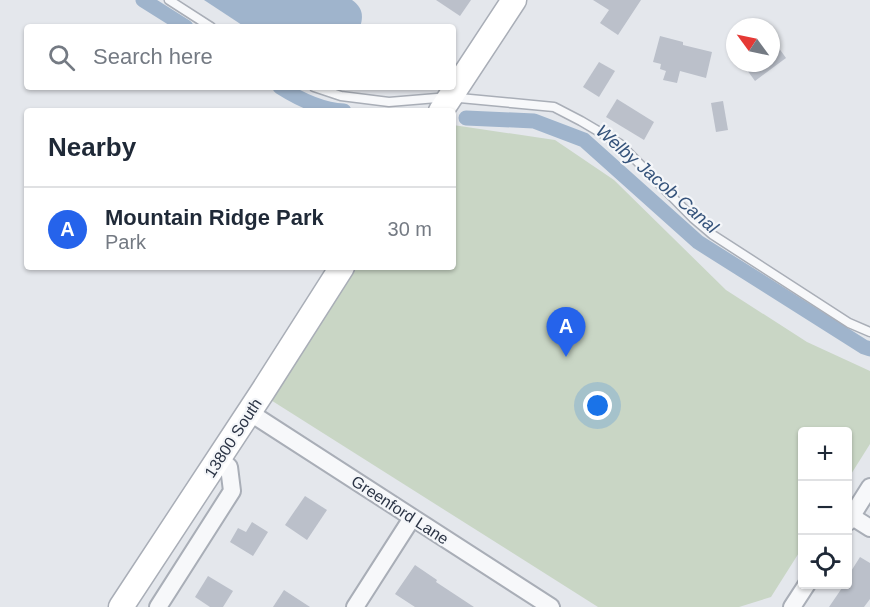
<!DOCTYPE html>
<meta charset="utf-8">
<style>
body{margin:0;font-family:Arial,sans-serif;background:#f2f2f3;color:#1f2937}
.controls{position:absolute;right:18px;bottom:18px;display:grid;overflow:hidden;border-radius:6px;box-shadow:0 2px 4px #0004}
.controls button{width:54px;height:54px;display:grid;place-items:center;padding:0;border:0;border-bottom:2px solid #e0e1e3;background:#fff;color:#1f2937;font:30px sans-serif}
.compass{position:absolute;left:726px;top:18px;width:54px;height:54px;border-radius:50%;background:#fff;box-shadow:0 2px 4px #0004;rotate:303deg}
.you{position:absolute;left:598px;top:406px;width:21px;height:21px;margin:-15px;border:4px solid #fff;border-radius:50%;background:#1a73e8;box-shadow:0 0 0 9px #1a73e833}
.badge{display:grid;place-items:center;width:39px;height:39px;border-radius:50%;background:#2563eb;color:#fff;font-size:20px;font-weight:700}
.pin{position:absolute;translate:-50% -50px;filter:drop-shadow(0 2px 3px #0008)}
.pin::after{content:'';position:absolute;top:32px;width:21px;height:18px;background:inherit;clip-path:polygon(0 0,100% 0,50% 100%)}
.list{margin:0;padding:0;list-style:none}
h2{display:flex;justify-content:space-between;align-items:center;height:78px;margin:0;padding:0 24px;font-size:26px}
h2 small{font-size:20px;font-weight:400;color:#747a83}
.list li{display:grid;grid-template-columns:39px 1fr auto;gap:18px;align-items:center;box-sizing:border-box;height:84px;padding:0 24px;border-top:2px solid #e0e1e3}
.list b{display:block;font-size:22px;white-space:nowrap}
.list p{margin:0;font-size:20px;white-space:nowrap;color:#747a83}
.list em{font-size:20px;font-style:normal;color:#747a83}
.icon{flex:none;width:33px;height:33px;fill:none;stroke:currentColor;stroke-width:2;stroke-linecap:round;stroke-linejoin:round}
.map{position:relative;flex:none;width:870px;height:607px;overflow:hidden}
.search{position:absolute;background:#fff;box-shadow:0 2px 4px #0004;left:24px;top:24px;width:432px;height:66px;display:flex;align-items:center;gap:15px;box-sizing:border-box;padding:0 21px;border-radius:6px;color:#747a83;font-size:22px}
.panel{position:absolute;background:#fff;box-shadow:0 2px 4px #0004;left:24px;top:108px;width:432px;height:162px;border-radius:6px}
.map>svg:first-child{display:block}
.green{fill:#c9d6c5}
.water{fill:#9fb4cc}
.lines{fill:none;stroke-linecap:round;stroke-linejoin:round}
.canal{stroke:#9fb4cc;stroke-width:15}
.building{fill:#bbc0ca}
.lane-casing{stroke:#a9aeb7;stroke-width:11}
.street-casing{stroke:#a9aeb7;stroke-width:20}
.secondary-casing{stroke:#a9aeb7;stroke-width:27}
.lane{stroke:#f7f8fa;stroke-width:8}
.street{stroke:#f7f8fa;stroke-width:16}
.secondary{stroke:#fff;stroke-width:24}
.labels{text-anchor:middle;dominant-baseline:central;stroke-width:4.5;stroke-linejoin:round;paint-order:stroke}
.street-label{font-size:16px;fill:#2b3445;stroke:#f4f6f9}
.water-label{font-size:18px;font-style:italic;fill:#34527a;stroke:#f4f6f9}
</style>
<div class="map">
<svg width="870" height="607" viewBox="0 0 870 607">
<rect width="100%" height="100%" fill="#e4e7ec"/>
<polygon class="green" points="453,125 555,140 614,180 726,290 807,342 870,371 870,444 848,479 848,432 802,432 802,548 771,597 739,607 598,607 266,397 351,267 453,267"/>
<path class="water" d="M204 0H352C362 7 364 15 360 27H245Z"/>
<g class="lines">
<g class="canal">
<polyline points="143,0 186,27"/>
<path d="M280 87C299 99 321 110 344 111"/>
<polyline points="466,118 534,121 584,140 698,242 864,347 870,349"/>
</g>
</g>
<g class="building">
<polygon points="436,0 471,0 460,16"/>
<polygon points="593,0 641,0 618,35 600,23 609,10"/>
<polygon points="660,36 683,42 683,45 712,52 706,78 680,71 677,83 663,80 666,71 660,69 661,64 653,62"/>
<polygon points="771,37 786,58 755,81 742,63 771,63"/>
<polygon points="599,62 615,71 599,97 583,87"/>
<polygon points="617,99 654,122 644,140 606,117"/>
<polygon points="723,101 728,130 716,132 711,103"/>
<polygon points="305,496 327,510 307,540 285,525"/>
<polygon points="252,522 268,532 253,556 230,542 238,528 246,532"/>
<polygon points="860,557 870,563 870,599 864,607 829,607 844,585 848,585 848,576"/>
<polygon points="415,565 437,580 436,582 474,607 415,607 395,594"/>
<polygon points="208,576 233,591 223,607 210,607 195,597"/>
<polygon points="284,590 310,607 273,607"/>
</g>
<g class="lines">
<g class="lane-casing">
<g id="lane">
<polyline points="169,0 211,27"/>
<polyline points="314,87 341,96 389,102 449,97 554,107 581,121 620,144 693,218 713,235 849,323 870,332"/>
</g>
</g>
<g class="street-casing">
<g id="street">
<polyline points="249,412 551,607"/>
<polyline points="851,516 870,528"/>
<polyline points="848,522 870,487"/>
<polyline points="158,607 232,491 229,467 219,458"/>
<polyline points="355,607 412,518"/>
<polyline points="792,607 807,584"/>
</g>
</g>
<g class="secondary-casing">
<g id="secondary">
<polyline points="441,111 514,0"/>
<polyline points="121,607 263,391 342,267"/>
</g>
</g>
<use href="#lane" class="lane"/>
<use href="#street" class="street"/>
<use href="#secondary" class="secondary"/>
</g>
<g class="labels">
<g class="street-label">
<text transform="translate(233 438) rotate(-57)">13800 South</text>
<text transform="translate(400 510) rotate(33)">Greenford Lane</text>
</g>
<g class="water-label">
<text transform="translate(657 179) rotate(41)">Welby Jacob Canal</text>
</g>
</g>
</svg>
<div class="controls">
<button>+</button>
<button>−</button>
<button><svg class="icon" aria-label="locate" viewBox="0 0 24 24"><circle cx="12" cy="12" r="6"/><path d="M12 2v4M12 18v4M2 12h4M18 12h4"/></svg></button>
</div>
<svg class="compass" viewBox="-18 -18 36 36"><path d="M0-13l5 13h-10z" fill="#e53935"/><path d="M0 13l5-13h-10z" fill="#747a83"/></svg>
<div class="you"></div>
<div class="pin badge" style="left:566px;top:357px">A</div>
<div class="search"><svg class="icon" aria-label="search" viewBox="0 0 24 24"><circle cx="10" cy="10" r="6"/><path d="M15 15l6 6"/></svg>Search here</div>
<section class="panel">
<h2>Nearby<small></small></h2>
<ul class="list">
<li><span class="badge">A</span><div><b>Mountain Ridge Park</b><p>Park</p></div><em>30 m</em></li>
</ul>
</section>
</div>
